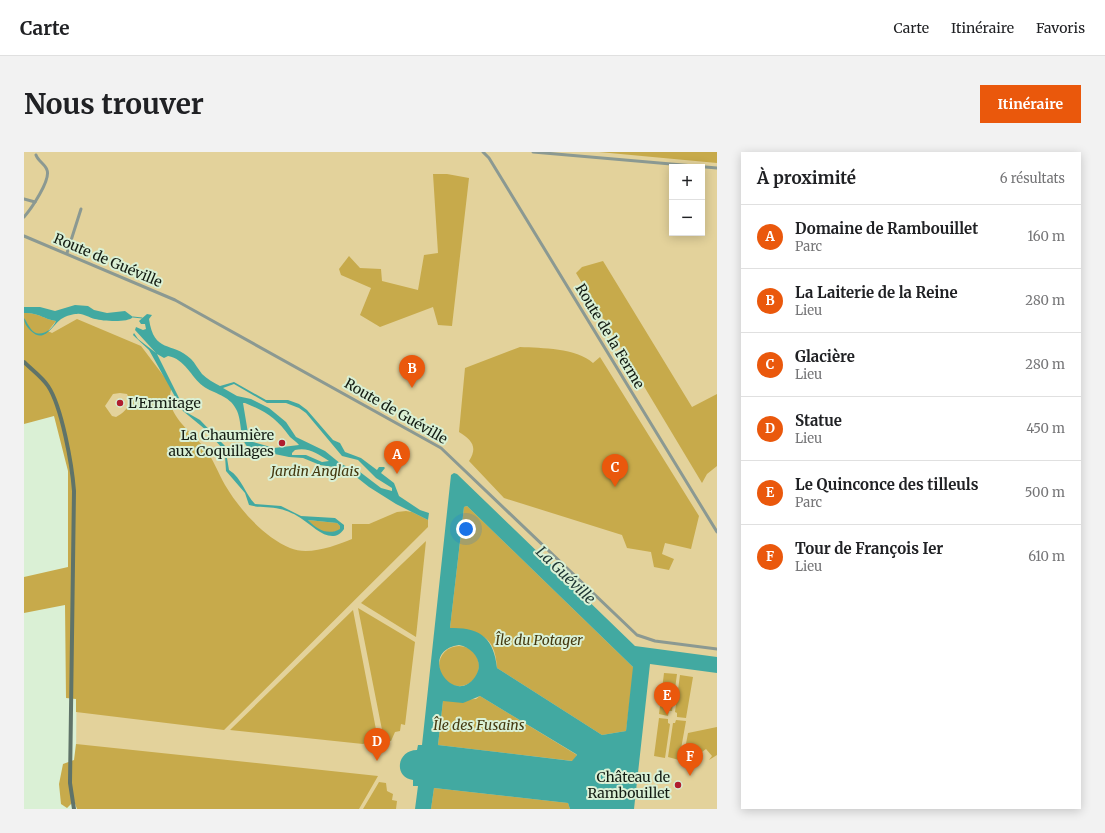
<!DOCTYPE html>
<html lang="fr">
<meta charset="utf-8">
<style>
body{margin:0;font-family:Merriweather,serif;background:#f2f2f2;color:#202124}
.controls{position:absolute;right:12px;top:12px;display:grid;overflow:hidden;border-radius:0px;box-shadow:0 2px 10px #0003}
.controls button{width:36px;height:36px;display:grid;place-items:center;padding:0;border:0;border-bottom:1px solid #e0e0e0;background:#fff;color:#202124;font:20px sans-serif}
.you{position:absolute;left:442px;top:377px;width:14px;height:14px;margin:-10px;border:3px solid #fff;border-radius:50%;background:#1a73e8;box-shadow:0 0 0 6px #1a73e833}
.badge{display:grid;place-items:center;width:26px;height:26px;border-radius:50%;background:#ea580c;color:#fff;font-size:13px;font-weight:700}
.pin{position:absolute;translate:-50% -33px;filter:drop-shadow(0 1px 2px #0008)}
.pin::after{content:'';position:absolute;top:21px;width:14px;height:12px;background:inherit;clip-path:polygon(0 0,100% 0,50% 100%)}
.list{margin:0;padding:0;list-style:none}
h2{display:flex;justify-content:space-between;align-items:center;height:52px;margin:0;padding:0 16px;font-size:17px}
h2 small{font-size:13px;font-weight:400;color:#757577}
.list li{display:grid;grid-template-columns:26px 1fr auto;gap:12px;align-items:center;box-sizing:border-box;height:64px;padding:0 16px;border-top:1px solid #e0e0e0}
.list b{display:block;font-size:15px;white-space:nowrap}
.list p{margin:0;font-size:13px;white-space:nowrap;color:#757577}
.list em{font-size:13px;font-style:normal;color:#757577}
.map{position:relative;flex:none;width:693px;height:657px;overflow:hidden;border-radius:0px}
header{display:flex;align-items:center;gap:24px;box-sizing:border-box;height:56px;padding:0 20px;background:#fff;border-bottom:1px solid #e0e0e0}
header strong{font-size:19px}
nav{display:flex;gap:22px;margin-inline-start:auto;font-size:14px}
.intro{display:flex;align-items:center;justify-content:space-between;box-sizing:border-box;height:96px;padding:0 24px}
h1{margin:0;font-size:28px}
.button{padding:10px 18px;border-radius:0px;background:#ea580c;color:#fff;font-size:14px;font-weight:700}
main{display:flex;gap:24px;padding:0 24px}
aside{flex:1;background:#fff;border-radius:0px;box-shadow:0 2px 10px #0003}
.map>svg:first-child{display:block}
.green{fill:#e3d29b;fill-rule:evenodd}
.forest{fill:#c7aa4b;fill-rule:evenodd}
.water{fill:#42a9a1;fill-rule:evenodd}
.lines{fill:none;stroke-linecap:round;stroke-linejoin:round}
.stream{stroke:#42a9a1;stroke-width:1}
.minor{stroke:#8b9992;stroke-width:3}
.secondary{stroke:#5f7369;stroke-width:4}
.poi-dot{fill:#b01d2f;stroke:#daf0d5;stroke-width:1.5}
.labels{text-anchor:middle;dominant-baseline:central;stroke-width:4;stroke-linejoin:round;paint-order:stroke}
.street-label{font-size:14px;fill:#141c13;stroke:#daf0d5}
.poi-label{font-size:14px;fill:#141c13;stroke:#daf0d5;text-anchor:end}
.park-label{font-size:14px;font-style:italic;fill:#44380f;stroke:#daf0d5}
.water-label{font-size:15px;font-style:italic;fill:#1e3533;stroke:#daf0d5}
</style>
<header>
<strong>Carte</strong>
<nav><a>Carte</a><a>Itinéraire</a><a>Favoris</a></nav>
</header>
<div class="intro"><h1>Nous trouver</h1><a class="button">Itinéraire</a></div>
<main>
<div class="map">
<svg width="693" height="657" viewBox="0 0 693 657">
<rect width="100%" height="100%" fill="#daf0d5"/>
<path class="green" d="M0 0H693V657H67L52 611 54 330 33 242 0 206ZM648 15H678V81H648Z"/>
<g class="forest">
<polygon points="575,0 693,0 693,11"/>
<polygon points="409,22 423,22 445,26 428,174 414,173 409,155 356,175 336,163 347,136 317,123 315,117 325,104 336,116 357,117 358,129 394,138 400,103 414,101"/>
<polygon points="579,109 668,255 693,242 693,314 683,322 678,331 552,121 558,115"/>
<path d="M0 161C16 161 19 167 32 169L24 179 28 181 53 167 117 194 148 235C138 260 166 279 180 295 189 306 194 321 201 333 216 358 239 384 266 396 284 404 311 394 328 387V372H345L373 360 382 359 388 360 404 368V375L200 578 52 560V547L42 546 41 453 0 461V425L44 415V319L30 264 0 272ZM96 241 103 242C109 253 101 260 92 265L88 264 81 254 89 242Z"/>
<path d="M496 195C518 196 552 196 569 211L576 205 675 364 667 397 641 391 638 402 650 407 645 418 630 415 627 400 603 396 598 383 480 346 445 309C454 295 448 288 435 280L441 216Z"/>
<path d="M443 354 610 516 602 579 578 583 473 516C471 481 455 481 426 476L440 355Z"/>
<path d="M284 368 313 371 316 374V378C304 384 291 378 284 368Z"/>
<polygon points="402,389 392,485 337,451"/>
<polygon points="334,456 391,490 381,573 377,572 376,579 371,580 367,589 360,588"/>
<polygon points="329,458 355,593 350,588 339,592 206,578"/>
<circle cx="435" cy="514" r="20"/>
<polygon points="640,521 653,522 648,559 645,559 644,564 635,562"/>
<polygon points="656,523 669,525 662,566 653,565 653,561 651,560"/>
<polygon points="456,544 553,603 549,609 414,593 419,549 452,547"/>
<polygon points="635,566 644,567 644,571 646,572 641,606 630,604"/>
<polygon points="652,568 662,569 655,608 644,605 649,571 651,571"/>
<polygon points="693,575 693,603 685,608 688,604 682,597 671,605 665,605 666,610 659,608 664,581"/>
<polygon points="52,592 354,624 335,657 53,657 50,649 43,656 37,652 35,632 39,612 50,608"/>
<polygon points="355,630 362,631 363,639 369,642 368,648 373,649 372,657 339,657"/>
<polygon points="410,636 544,651 546,657 407,657"/>
</g>
<g class="water">
<path d="M51 153 64 154 70 158 83 161 101 159 109 165C104 171 79 169 71 167 65 166 59 161 53 162 49 162 42 164 39 166 29 171 21 193 7 179 3 175 0 171 0 166 3 170 5 176 10 180 18 185 29 177 32 169 19 167 16 161 0 161V155H16L31 159Z"/>
<path d="M123 162 128 163 125 167C130 202 148 189 167 207 171 211 174 217 178 222 183 227 190 231 196 234L210 230 242 248H264L275 252 283 258 309 288 316 291 321 300 337 306 353 318 355 315H360L361 316 357 321 370 331 375 344 396 358 405 361 404 368 372 352 345 335 326 320 316 316 296 313 279 306 265 305 226 297C214 288 219 269 212 257 205 243 190 242 179 234 167 225 161 207 144 204L140 206 133 202 162 260 176 268 201 294 205 318C218 326 221 342 231 352L257 354 277 364 311 366 320 373V377C308 395 289 374 278 367 273 363 262 358 256 357 245 354 235 356 225 353L221 341 202 319 201 304 198 296 182 278 159 259 125 198 109 183 110 181 114 187 132 201 111 178 112 175 119 178 122 177 121 172H117L115 169ZM210 232 243 251H262L275 256 282 261 318 304 334 308 352 326 368 336V339L357 336 336 320 317 312 301 299 272 285 262 270 245 256 227 247 213 244 199 236ZM219 251H221C243 260 252 266 266 285 269 288 273 290 275 293L250 296 229 290 224 281ZM271 298C285 295 294 302 305 309L298 310 282 303H268V301ZM284 368 313 371 316 374V377C304 384 292 377 284 368Z"/>
<path d="M430 321 433 322 611 494 693 505V521L626 512 610 657H546L544 651 410 636 407 657H391L394 634H389V628C369 625 373 598 393 598L394 593H398L427 323ZM443 354 609 515 602 579 578 583 473 516C470 486 456 475 426 476L440 355ZM435 493C450 496 461 511 451 525 429 556 392 499 435 493ZM456 544 552 602 553 603 548 609 414 593 419 549 439 551Z"/>
</g>
<g class="lines">
<polyline class="stream" points="109,165 118,166"/>
<g class="minor">
<polyline points="459,0 465,6 693,380"/>
<polyline points="509,0 693,16"/>
<polyline points="0,47 11,50"/>
<path d="M0 65C7 57 27 28 23 18 21 12 14 9 12 3"/>
<polyline points="0,84 151,148 417,296 613,483 631,489 693,497"/>
<polyline points="43,101 57,57"/>
</g>
<path class="secondary" d="M0 210C8 218 18 225 24 234 38 255 48 313 50 339L46 631 50 657"/>
</g>
<g class="poi-dot">
<circle cx="96" cy="251" r="4"/>
<circle cx="258" cy="291" r="4"/>
<circle cx="654" cy="633" r="4"/>
</g>
<g class="labels">
<g class="street-label">
<text transform="translate(84 108) rotate(23)">Route de Guéville</text>
<text transform="translate(586 184) rotate(59)">Route de la Ferme</text>
<text transform="translate(372 259) rotate(30)">Route de Guéville</text>
</g>
<g class="poi-label">
<text x="104" y="251" text-anchor="start">L'Ermitage</text>
<text x="250" y="283">La Chaumière<tspan x="250" dy="16">aux Coquillages</tspan></text>
<text x="646" y="625">Château de<tspan x="646" dy="16">Rambouillet</tspan></text>
</g>
<g class="park-label">
<text x="291" y="319">Jardin Anglais</text>
<text x="515" y="488">Île du Potager</text>
<text x="455" y="573">Île des Fusains</text>
</g>
<g class="water-label">
<text transform="translate(542 423) rotate(44)">La Guéville</text>
</g>
</g>
</svg>
<div class="controls">
<button>+</button>
<button>−</button>
</div>
<div class="you"></div>
<div class="pin badge" style="left:373px;top:322px">A</div>
<div class="pin badge" style="left:388px;top:236px">B</div>
<div class="pin badge" style="left:591px;top:335px">C</div>
<div class="pin badge" style="left:353px;top:609px">D</div>
<div class="pin badge" style="left:643px;top:563px">E</div>
<div class="pin badge" style="left:666px;top:624px">F</div>
</div>
<aside>
<h2>À proximité<small>6 résultats</small></h2>
<ul class="list">
<li><span class="badge">A</span><div><b>Domaine de Rambouillet</b><p>Parc</p></div><em>160 m</em></li>
<li><span class="badge">B</span><div><b>La Laiterie de la Reine</b><p>Lieu</p></div><em>280 m</em></li>
<li><span class="badge">C</span><div><b>Glacière</b><p>Lieu</p></div><em>280 m</em></li>
<li><span class="badge">D</span><div><b>Statue</b><p>Lieu</p></div><em>450 m</em></li>
<li><span class="badge">E</span><div><b>Le Quinconce des tilleuls</b><p>Parc</p></div><em>500 m</em></li>
<li><span class="badge">F</span><div><b>Tour de François Ier</b><p>Lieu</p></div><em>610 m</em></li>
</ul>
</aside>
</main>
